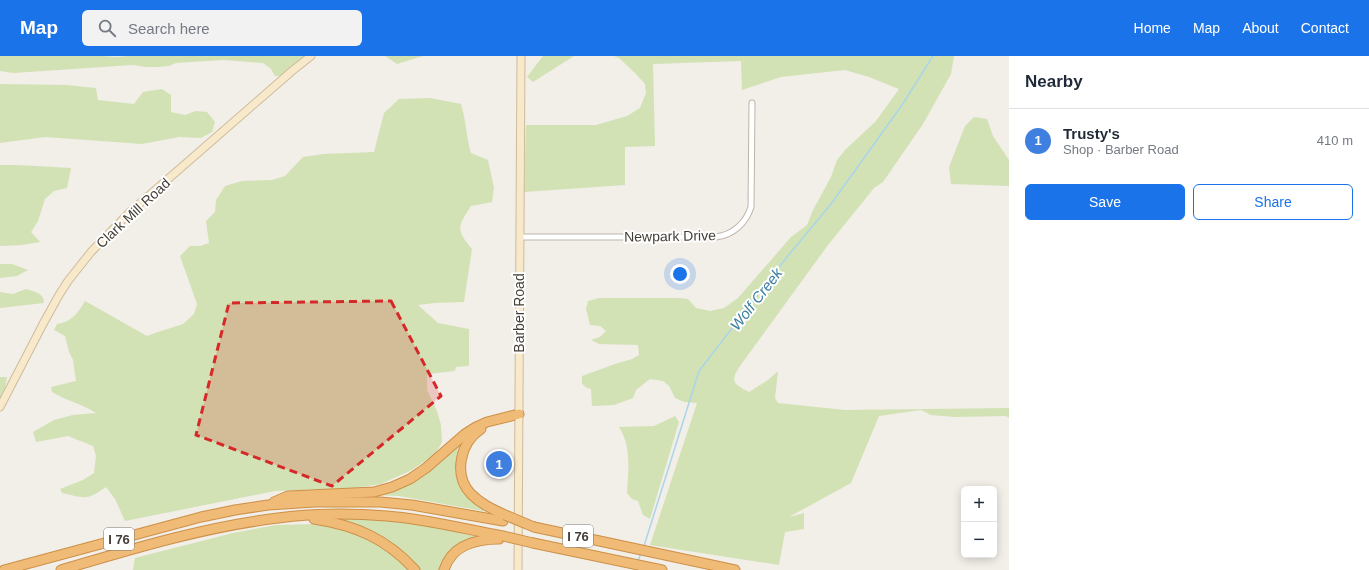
<!DOCTYPE html>
<meta charset="utf-8">
<style>
body{margin:0;font-family:Helvetica,sans-serif;background:#f2f2f3;color:#1f2937}
.controls{position:absolute;right:12px;bottom:12px;display:grid;overflow:hidden;border-radius:6px;box-shadow:0 2px 10px #0003}
.controls button{width:36px;height:36px;display:grid;place-items:center;padding:0;border:0;border-bottom:1px solid #e0e1e3;background:#fff;color:#1f2937;font:20px sans-serif}
.you{position:absolute;left:680px;top:218px;width:14px;height:14px;margin:-10px;border:3px solid #fff;border-radius:50%;background:#1a73e8;box-shadow:0 0 0 6px #1a73e833}
.badge{display:grid;place-items:center;width:26px;height:26px;border-radius:50%;background:#1a73e8;color:#fff;font-size:13px;font-weight:700}
.pin{position:absolute;translate:-50% -50%;border:2px solid #fff;box-shadow:0 1px 4px #0006}
.list{margin:0;padding:0;list-style:none}
h2{display:flex;justify-content:space-between;align-items:center;height:52px;margin:0;padding:0 16px;font-size:17px}
h2 small{font-size:13px;font-weight:400;color:#747a83}
.list li{display:grid;grid-template-columns:26px 1fr auto;gap:12px;align-items:center;box-sizing:border-box;height:64px;padding:0 16px;border-top:1px solid #e0e1e3}
.list b{display:block;font-size:15px;white-space:nowrap}
.list p{margin:0;font-size:13px;white-space:nowrap;color:#747a83}
.list em{font-size:13px;font-style:normal;color:#747a83}
.actions{display:flex;gap:8px;padding:12px 16px}
.actions a{flex:1;padding:9px 0;border:1px solid #1a73e8;border-radius:6px;text-align:center;font-size:14px;color:#1a73e8}
.actions .main{background:#1a73e8;color:#fff}
.icon{flex:none;width:22px;height:22px;fill:none;stroke:currentColor;stroke-width:2;stroke-linecap:round;stroke-linejoin:round}
.map{position:relative;flex:none;width:1009px;height:514px;overflow:hidden}
header{display:flex;align-items:center;gap:24px;box-sizing:border-box;height:56px;padding:0 20px;background:#1a73e8;color:#fff}
header strong{font-size:19px}
nav{display:flex;gap:22px;margin-inline-start:auto;font-size:14px}
.search{width:280px;height:36px;background:#f2f2f3;display:flex;align-items:center;gap:10px;box-sizing:border-box;padding:0 14px;border-radius:6px;color:#747a83;font-size:15px}
main{display:flex}
aside{flex:1;background:#fff}
.map>svg:first-child{display:block}
.green{fill:#d2e2b5}
.lines{fill:none;stroke-linecap:round;stroke-linejoin:round}
.stream{stroke:#aad5e9;stroke-width:1.5}
.street-casing{stroke:#bdb5ab;stroke-width:7}
.secondary-casing{stroke:#cdbb9c;stroke-width:9}
.highway-casing{stroke:#cd8f47;stroke-width:11}
.street{stroke:#fff;stroke-width:5}
.secondary{stroke:#f9e9cb;stroke-width:7}
.highway{stroke:#efbb76;stroke-width:9}
.highway-bridge-casing{stroke:#cd8f47;stroke-width:11;stroke-linecap:butt}
.highway-bridge{stroke:#efbb76;stroke-width:9}
.marked{fill:#d62828;fill-opacity:0.2;stroke:#d62828;stroke-width:3;stroke-dasharray:8 5;stroke-linejoin:round}
.labels{text-anchor:middle;dominant-baseline:central;stroke-width:4;stroke-linejoin:round;paint-order:stroke}
.shield{fill:#fff;stroke:#7d7873;stroke-width:1}
.shield-label{font-size:13px;font-weight:bold;fill:#453e37}
.street-label{font-size:14px;fill:#453e37;stroke:#fff}
.water-label{font-size:15px;font-style:italic;fill:#3a7d9e;stroke:#fff}
</style>
<header>
<strong>Map</strong>
<div class="search"><svg class="icon" aria-label="search" viewBox="0 0 24 24"><circle cx="10" cy="10" r="6"/><path d="M15 15l6 6"/></svg>Search here</div>
<nav><a>Home</a><a>Map</a><a>About</a><a>Contact</a></nav>
</header>
<main>
<div class="map">
<svg width="1009" height="514" viewBox="0 0 1009 514">
<rect width="100%" height="100%" fill="#f2eee8"/>
<g class="green">
<polygon points="0,0 101,0 117,1 127,0 304,0 282,20 275,20 271,13 263,7 223,4 176,7 169,10 158,11 146,11 133,9 13,17 0,15"/>
<polygon points="385,0 439,0 423,0 397,8"/>
<polygon points="543,0 574,0 533,26 527,21"/>
<path d="M614 0H954L951 18 923 68 883 126 874 132 828 189 740 310C730 325 733 328 749 336L768 324 778 315 775 342 778 347 845 354 1009 352V362L1006 360 955 361 931 359 921 354 879 360 851 427 789 461 804 457V473L785 476 779 509 650 489 697 347 684 346 675 342 669 330 663 325 650 323 636 334 633 342 614 349 592 350 591 333 587 332 582 328V320L618 307 632 303 639 299 638 289 599 288 591 284 600 281 606 275 600 270 590 269 586 253 588 245 599 242H679L688 243 696 252 710 255 724 252 738 242 791 181 807 169 813 154 831 121 837 104 845 94 876 65 899 33 869 21 845 14 781 21 742 34 741 5 653 8 655 90 625 91V129L524 136 526 69H596L627 60 640 52 646 37 645 28 636 18 619 2Z"/>
<polygon points="0,28 67,29 96,32 98,44 134,48 143,36 162,33 171,39 171,56 185,59 196,55 207,56 215,66 212,76 201,82 179,81 142,88 45,81 0,87"/>
<path d="M430 42 461 48C466 64 466 80 471 97L488 104 494 132 492 146 471 150C458 170 455 173 472 193L464 246 434 247 418 249 438 267 469 273V310L456 311 455 315 427 318V334L437 355 441 369 442 386 435 398 412 414 381 428 355 432 275 435 125 465 115 443 106 431C87 445 84 442 62 437L60 433 83 424 94 417 96 400 93 390 68 380 36 386 33 376 54 364 73 359 96 357C83 348 66 345 52 336L51 331 76 325 73 304 69 296 65 280 54 274 57 268C73 265 77 258 85 245L147 280 158 276 183 268 194 258 197 248 180 200 190 190H200L209 187 206 165 215 156 216 144 225 130 242 125 272 124 285 120 303 101 324 98 374 96 384 57 399 43Z"/>
<polygon points="974,61 987,63 993,80 1009,104 1009,130 951,128 949,111 965,70"/>
<polygon points="0,109 17,109 71,112 67,132 54,135 45,143 38,165 31,176 40,186 22,189 0,190"/>
<polygon points="0,208 12,208 28,214 17,220 0,222"/>
<path d="M26 233C35 236 44 237 44 247L0 252V236L13 238Z"/>
<polygon points="0,321 7,321 5,332 0,342"/>
<path d="M675 360 679 366 650 463 643 459 638 445 632 443 627 437C628 414 632 391 619 371L654 370Z"/>
<polygon points="471,376 459,418 494,457 399,440 371,439 394,432"/>
<path d="M331 462 383 464 427 470 477 479V480C456 487 450 494 441 514H420C405 498 390 484 371 475 358 469 344 466 331 462Z"/>
<path d="M314 468C351 473 383 485 408 514H133L135 502 233 477 276 469Z"/>
</g>
<g class="lines">
<g class="stream">
<polyline points="644,490 699,315 787,201 831,148 902,49 933,0"/>
<polyline points="638,505 641,497"/>
</g>
<g class="street-casing">
<path id="street" d="M520 181H716C733 179 746 167 751 151L752 47"/>
</g>
<g class="secondary-casing">
<g id="secondary">
<polyline points="0,351 43,268 59,239 68,225 91,196 129,157 292,15 311,0"/>
<polyline points="518,514 521,0"/>
</g>
</g>
<g class="highway-casing">
<g id="highway">
<path d="M481 373C460 387 453 419 471 438 481 448 492 453 505 459"/>
<polyline points="274,446 288,440 374,436 392,431 410,423 426,412 465,378 476,371 487,366 519,358"/>
<path d="M314 463C355 469 387 483 415 514"/>
<polyline points="534,471 735,514"/>
<polyline points="533,487 662,514"/>
<polyline points="4,514 201,461 235,454 268,449 315,446 380,446 412,449 503,465"/>
<path d="M61 514C132 493 204 471 278 462 314 457 351 457 387 460 426 463 464 473 503 480"/>
<path d="M444 514C452 489 475 483 499 483"/>
</g>
</g>
<use href="#street" class="street"/>
<use href="#secondary" class="secondary"/>
<use href="#highway" class="highway"/>
<g class="highway-bridge-casing">
<g id="highway-bridge">
<polyline points="505,459 534,471"/>
<polyline points="503,480 533,487"/>
</g>
</g>
<use href="#highway-bridge" class="highway-bridge"/>
</g>
<path class="marked" d="M391 245 441 340 332 430 196 379 229 247Z"/>
<g class="labels">
<g class="shield">
<rect x="563" y="469" width="30" height="22" rx="3"/>
<rect x="104" y="472" width="30" height="22" rx="3"/>
</g>
<g class="shield-label">
<text x="578" y="480">I 76</text>
<text x="119" y="483">I 76</text>
</g>
<g class="street-label">
<text transform="translate(133 157) rotate(-43)">Clark Mill Road</text>
<text transform="translate(670 180) rotate(-1)">Newpark Drive</text>
<text transform="translate(519 257) rotate(-90)">Barber Road</text>
</g>
<g class="water-label">
<text transform="translate(756 243) rotate(-52)">Wolf Creek</text>
</g>
</g>
</svg>
<div class="controls">
<button>+</button>
<button>−</button>
</div>
<div class="you"></div>
<div class="pin badge" style="left:499px;top:408px;background:#3f7fe0">1</div>
</div>
<aside>
<h2>Nearby<small></small></h2>
<ul class="list">
<li><span class="badge" style="background:#3f7fe0">1</span><div><b>Trusty's</b><p>Shop · Barber Road</p></div><em>410 m</em></li>
</ul>
<div class="actions"><a class="main">Save</a><a>Share</a></div>
</aside>
</main>
